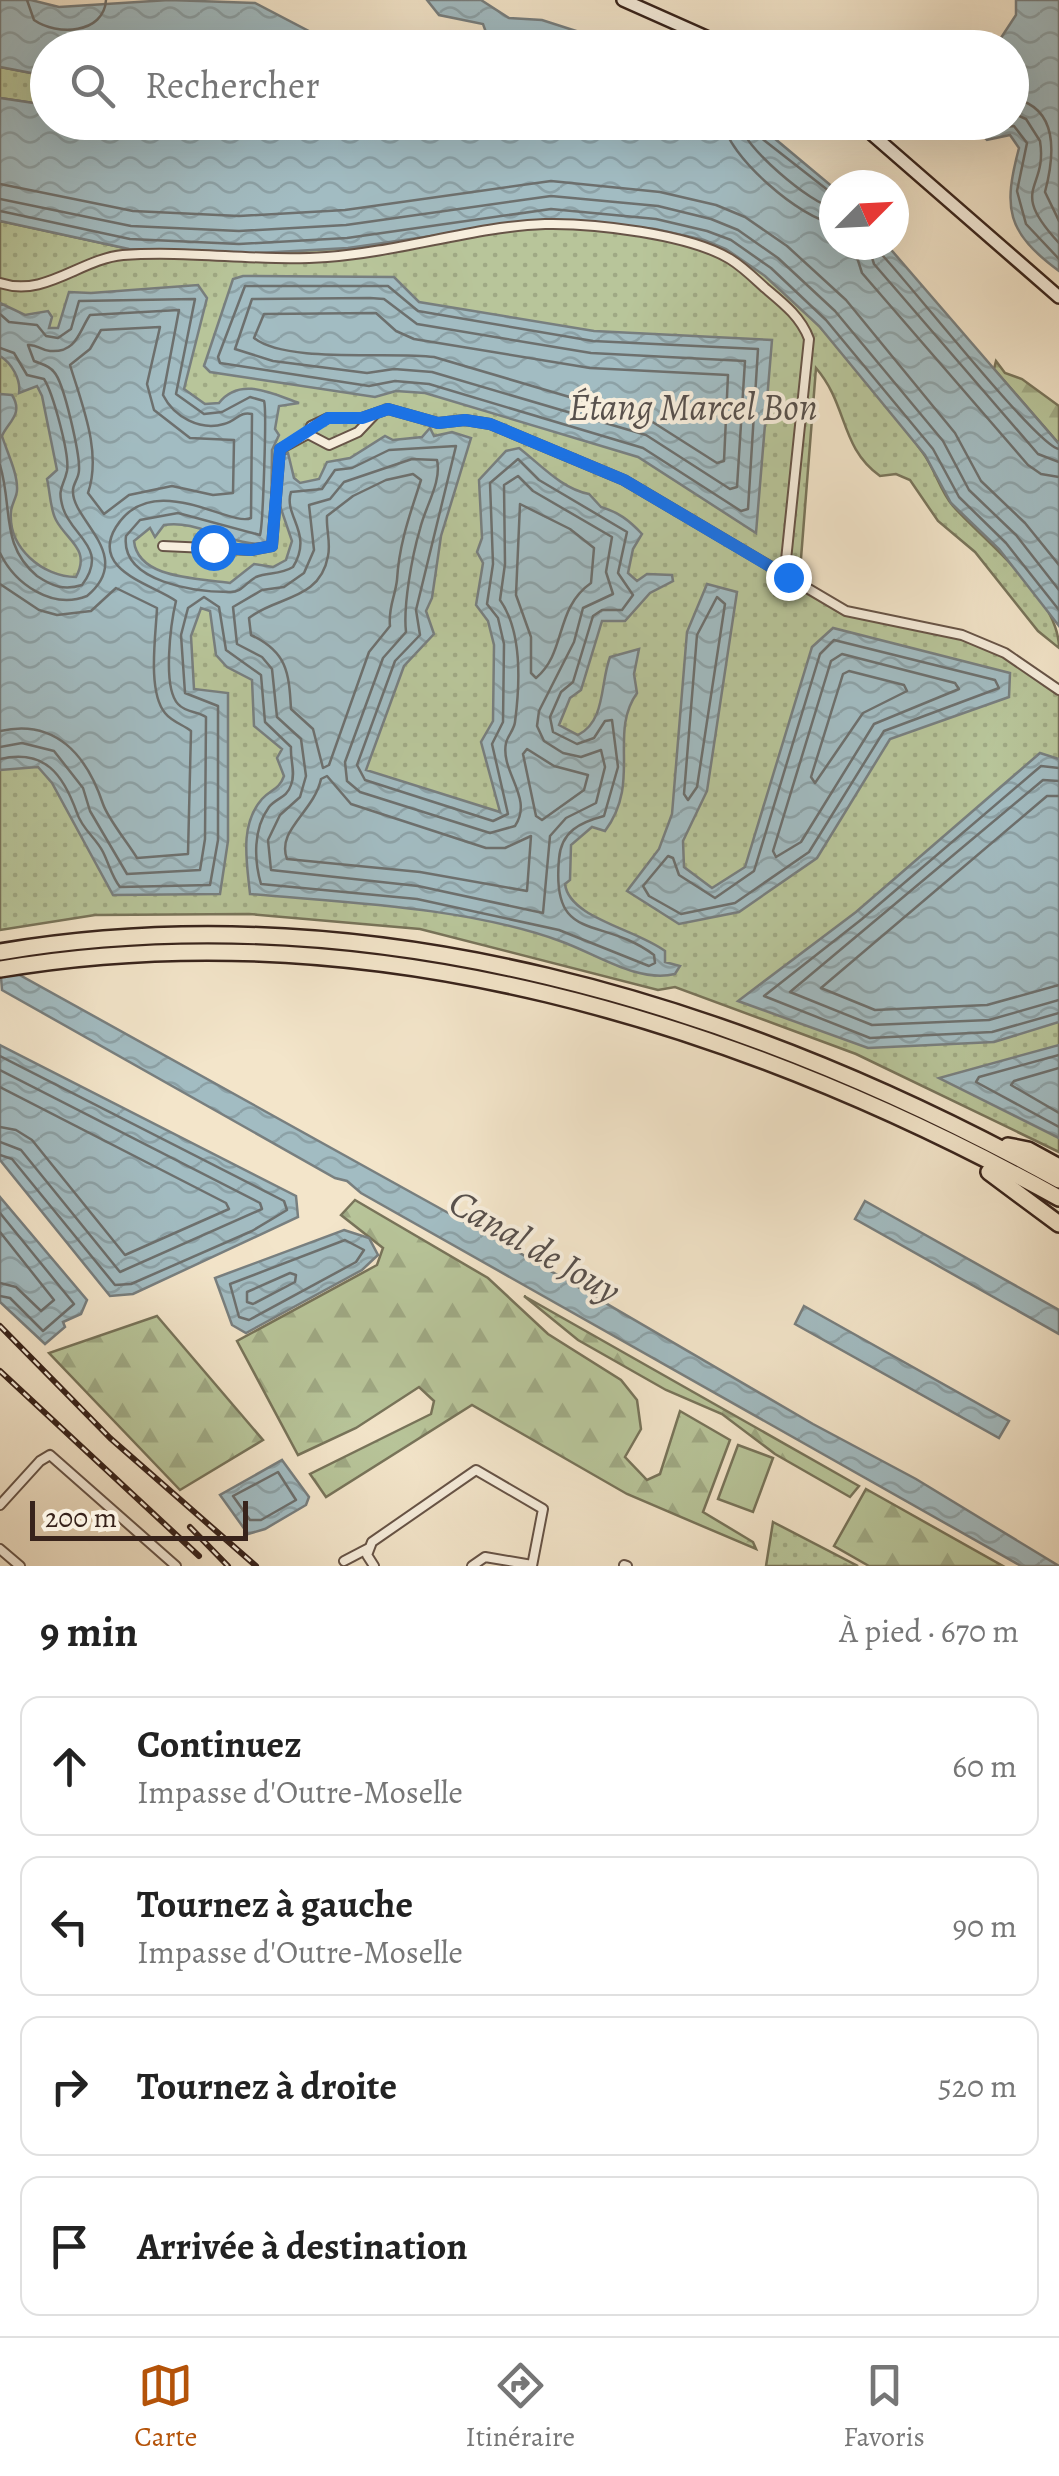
<!DOCTYPE html>
<html lang="fr">
<meta charset="utf-8">
<style>
body{margin:0;font-family:Alegreya,serif;background:#f6f6f6;color:#222}
.compass{position:absolute;left:819px;top:170px;width:90px;height:90px;border-radius:50%;background:#fff;box-shadow:0 10px 40px #0002;rotate:66deg}
.scale{position:absolute;left:30px;bottom:25px;width:218px;box-sizing:border-box;padding-left:10px;border:5px solid #38231b;border-top:0;font-size:28px;line-height:35px;white-space:nowrap;color:#38231b;-webkit-text-stroke:8px #f7eedd;paint-order:stroke}
.stop{position:absolute;width:30px;height:30px;margin:-22px;border:8px solid #1a73e8;border-radius:50%;background:#fff}
.stop.end{background:#1a73e8;border-color:#fff;box-shadow:0 2px 10px #0008}
.list{margin:0;padding:0;list-style:none}
h2{display:flex;justify-content:space-between;align-items:center;height:130px;margin:0;padding:0 40px;font-size:42px}
h2 small{font-size:32px;font-weight:400;color:#767676}
.list li{display:grid;grid-template-columns:65px 1fr auto;gap:30px;align-items:center;box-sizing:border-box;height:140px;margin:0 20px 20px;padding:0 20px;border:2px solid #e0e0e0;border-radius:20px}
.list b{display:block;font-size:38px;white-space:nowrap}
.list p{margin:0;font-size:32px;white-space:nowrap;color:#767676}
.list em{font-size:32px;font-style:normal;color:#767676}
.icon{flex:none;width:55px;height:55px;fill:none;stroke:currentColor;stroke-width:2;stroke-linecap:round;stroke-linejoin:round}
.map{position:relative;flex:none;width:1059px;height:1566px;overflow:hidden}
.search{position:absolute;background:#fff;box-shadow:0 10px 40px #0002;left:30px;right:30px;top:30px;height:110px;display:flex;align-items:center;gap:25px;box-sizing:border-box;padding:0 35px;border-radius:55px;color:#767676;font-size:38px}
.sheet{height:770px;background:#fff}
nav{display:flex;justify-content:space-around;align-items:center;box-sizing:border-box;height:140px;border-top:2px solid #e0e0e0;background:#fff;font-size:28px;color:#767676}
nav a{display:grid;justify-items:center;gap:5px}
nav .on{color:#b45309}
.map>svg:first-child{display:block}
.green{fill:url(#green-dots);stroke:#78745a;stroke-width:2.5}
.forest{fill:url(#forest-firs);stroke:#78745a;stroke-width:2.5}
.pitch{fill:#b8c59a;stroke:#78745a;stroke-width:2.5}
.water{fill:url(#water-waves);stroke:#787f7f;stroke-width:2.5}
.lines{fill:none;stroke-linecap:round;stroke-linejoin:round}
.shore{stroke:#6d706e;stroke-width:2.5}
.street-casing{stroke:#675447;stroke-width:12}
.secondary-casing{stroke:#38231b;stroke-width:16}
.highway-casing{stroke:#38231b;stroke-width:20}
.street{stroke:#f7eedd;stroke-width:8}
.secondary{stroke:#f7eedd;stroke-width:11}
.highway{stroke:#f3e5ca;stroke-width:15}
.rail-casing{stroke:#38231b;stroke-width:6}
.rail{stroke:#f7eedd;stroke-width:2.5;stroke-dasharray:8;stroke-linecap:butt}
.route{stroke:#1a73e8;stroke-width:12}
.labels{text-anchor:middle;dominant-baseline:central;stroke-width:8;stroke-linejoin:round;paint-order:stroke}
.water-label{font-size:38px;font-style:italic;fill:#58514d;stroke:#f7eedd}
</style>
<div class="map">
<svg width="1059" height="1566" viewBox="0 0 1059 1566">
<defs>
<pattern id="green-dots" width="8" height="8" patternUnits="userSpaceOnUse" patternTransform="scale(2.5)"><rect width="8" height="8" fill="#b8c59a"/><path d="M2 2h.1M6 6h.1" fill="none" stroke="#9fa984" stroke-width="1.8" stroke-linecap="round"/></pattern>
<pattern id="forest-firs" width="22" height="20" patternUnits="userSpaceOnUse" patternTransform="scale(2.5)"><rect width="22" height="20" fill="#b8c59a"/><path d="M5 1l3.5 6h-7zM16 11l3.5 6h-7z" fill="#9fa984"/></pattern>
<pattern id="water-waves" width="16" height="10" patternUnits="userSpaceOnUse" patternTransform="scale(2.5)"><rect width="16" height="10" fill="#a2bcc2"/><path d="M0 5q4-4 8 0t8 0" fill="none" stroke="#8ca1a6"/></pattern>
</defs>
<rect width="100%" height="100%" fill="#f3e5ca"/>
<filter id="stains"><feTurbulence type="fractalNoise" baseFrequency=".002" numOctaves="4"/><feColorMatrix values="0 0 0 0 .2 0 0 0 0 .09 0 0 0 0 .02 0 0 0 .5 -.17"/></filter>
<radialGradient id="worn" r=".72"><stop offset=".6" stop-color="#630" stop-opacity="0"/><stop offset="1" stop-color="#630" stop-opacity=".3"/></radialGradient>
<g class="green">
<polygon points="0,67 47,76 47,105 0,98"/>
<path d="M551 219C607 221 672 224 723 248 789 279 880 392 923 453 935 469 940 491 953 506 986 543 1059 597 1059 648L1038 631 975 552 938 521 910 480 896 474 880 476C840 448 848 405 816 368L799 584 846 611 962 635 1005 653 1059 690V1152L856 1054 675 987 658 990 420 929 249 914 95 915 0 930V221L129 249 240 254 348 248Z"/>
<polygon points="773,1522 858,1566 766,1566"/>
</g>
<g class="forest">
<polygon points="996,361 1005,373 1022,379 1059,406 1059,444 994,369"/>
<polygon points="355,1200 488,1278 548,1334 621,1380 637,1400 641,1429 625,1457 647,1480 660,1474 680,1411 730,1440 703,1512 753,1542 756,1549 627,1494 472,1405 326,1497 310,1474 431,1414 434,1401 419,1387 356,1428 298,1455 237,1341 377,1265 383,1248 341,1215"/>
<polygon points="524,1296 859,1486 850,1497 775,1454 722,1414 666,1390 578,1340"/>
<polygon points="157,1316 263,1440 180,1490 49,1353"/>
<polygon points="866,1489 1003,1566 869,1566 834,1546"/>
</g>
<polygon class="pitch" points="738,1445 773,1458 753,1512 718,1499"/>
<g class="water">
<polygon points="0,0 31,0 59,7 169,0 255,3 330,42 352,47 48,48 47,76 0,67"/>
<polygon points="427,0 481,0 509,18 542,20 626,47 524,47 511,38 503,43 487,35 483,24 439,15"/>
<path d="M1016 0H1059V271C1006 232 1003 208 1019 148L1010 135 987 140 970 123 1012 122V48L995 47 1016 15Z"/>
<polygon points="0,98 47,105 48,122 756,123 834,188 834,245 887,245 1059,444 1059,626 999,549 951,503 925,455 819,326 765,276 726,249 704,240 655,229 551,219 348,248 240,254 129,249 0,221"/>
<polygon points="243,276 394,277 419,302 594,331 772,340 756,533 638,457 425,393 396,391 375,397 210,372 204,366 233,279"/>
<path d="M198 285 207 298 184 389 205 404 219 403C240 376 273 394 299 403L279 406 275 429 279 435 272 450 271 543C232 549 200 519 164 525L155 537 150 528 134 541C138 580 201 578 230 583L254 564 273 567 286 560 292 541 277 497 284 454 288 453 294 478 300 483 319 479 327 462 350 458 385 436 393 440 422 437 430 428 434 436 452 432 471 438 441 536 432 598 426 611 434 634 404 666 366 770 500 812 481 742 493 721 494 645 488 621 476 605 483 563 477 552 482 538 479 480 506 451 519 448C541 465 562 489 589 494L601 507C618 512 629 520 642 534L633 549 628 573 637 581 647 574 672 575 673 581 650 593 625 621H602L581 690 570 698 559 725 578 735C606 721 600 683 610 657L639 649 634 674 637 693C608 734 642 781 605 831L592 827 571 845 570 880 565 884C569 918 636 929 665 951V962L680 966 675 974C637 983 597 954 560 941 466 907 349 903 250 894 247 863 239 825 262 799 271 789 279 790 284 776L277 758 282 749 254 726 252 680 227 667 216 655 210 611 201 608 191 636 194 689 228 693V841L220 894 113 895 52 783 38 767 0 770V394L12 395C24 414 8 422 2 436 7 452 18 474 17 490 17 497 11 505 11 512 8 548 43 577 76 577 91 549 67 541 56 520 50 509 50 491 47 479L57 470 42 396 37 386 19 393C21 380 12 363 0 356V303L25 315 48 311 52 317 49 328H58L69 292 91 293Z"/>
<polygon points="707,584 737,592 707,791 683,841 684,867 712,888 745,867 812,647 833,628 1010,673 1009,697 890,739 817,858 739,912 679,924 627,891 659,849 672,814 687,632"/>
<polygon points="1040,753 1059,759 1059,1022 994,1042 868,1048 738,1001 856,912"/>
<polygon points="0,964 506,1245 813,1424 916,1479 1059,1566 1021,1566 361,1193 347,1181 335,1178 2,990"/>
<polygon points="0,1045 296,1196 298,1217 133,1294 110,1296 0,1160"/>
<polygon points="1059,1045 1059,1138 939,1078"/>
<polygon points="0,1197 87,1300 81,1314 63,1322 65,1327 45,1344 0,1302"/>
<polygon points="865,1201 1059,1310 1059,1334 855,1219"/>
<polygon points="344,1230 369,1238 378,1255 362,1270 246,1333 232,1325 215,1278"/>
<polygon points="804,1306 1009,1421 999,1438 795,1324"/>
<polygon points="282,1460 309,1497 306,1505 265,1529 248,1534 220,1495"/>
</g>
<g class="lines">
<g class="shore">
<path d="M27 0 34 20C57 36 104 34 106 0"/>
<path d="M1012 98C1059 107 1055 154 1045 192L1059 221"/>
<path d="M1012 113 1026 119 1040 141C1048 191 1007 187 1059 243"/>
<path d="M724 122C725 154 803 221 834 223"/>
<path d="M739 122C741 145 812 205 834 208"/>
<polyline points="752,122 756,134 834,195"/>
<polyline points="984,122 992,128 1014,126 1027,143 1017,191 1026,224 1059,259"/>
<polyline points="0,184 133,211 239,216 345,210 551,181 660,192 716,205 745,217 787,246 846,300 955,433 981,481 1025,523 1059,565"/>
<polyline points="0,199 131,226 239,231 346,225 551,196 658,206 711,219 738,230 778,258 835,311 943,441 969,490 1016,535 1059,590"/>
<polyline points="0,211 130,239 239,244 347,238 551,209 656,219 707,231 731,240 771,268 826,320 933,449 959,497 1006,543 1059,610"/>
<polyline points="853,245 862,273 1028,465 1041,474 1059,477"/>
<polyline points="868,245 874,264 1038,454 1059,462"/>
<path d="M881 245 883 256C909 283 1038 447 1059 449"/>
<polygon points="245,286 388,286 418,311 593,341 758,349 748,509 741,511 643,448 429,384 395,381 369,386 220,363 218,357"/>
<polygon points="370,298 384,299 417,324 591,353 745,361 737,487 730,489 646,435 432,372 394,369 367,373 273,361 235,349 252,299"/>
<path d="M376 313 396 331 414 339 590 368 728 375 724 461 717 463 651 421 434 357C391 351 287 364 254 338L264 314Z"/>
<path d="M0 314 9 322 37 325 46 336 58 338 71 329 79 301 195 299 176 394 204 414 222 412 250 397 264 401C267 409 263 525 260 535L178 513 140 520 126 536C120 583 198 592 229 592 242 593 246 582 256 577 268 572 280 575 293 567 314 533 283 516 291 492L322 489 335 470 352 468 389 450 456 446 416 610 420 635 395 661 357 765 365 780 493 821 508 814 492 744 503 722 504 644 498 618 487 604 493 564 490 483 518 459 539 480 627 532 618 573 633 595 622 610H602L593 616 573 682 561 692 550 717 553 732 577 744 594 738 605 721 612 720 618 767 604 816C581 822 561 831 559 859 551 945 601 915 654 955L655 963 649 966 559 930 417 899 261 884C254 860 253 829 269 807 276 798 287 798 291 785 296 773 290 760 291 747L265 722 261 675 226 650 219 607 204 597 188 608 181 635 185 693 218 706V840L210 885 120 887C112 877 109 864 103 852 96 838 82 829 77 813 63 774 45 749 0 759"/>
<path d="M160 327 147 384 154 410 190 438 234 440 233 493 213 495 172 486 129 495 104 514 88 493C102 452 82 405 70 365L90 349 101 330Z"/>
<path d="M0 348 14 353 27 375 44 379C53 393 70 455 67 471 63 489 57 487 63 508 71 536 110 548 82 585 64 591 52 586 37 576 0 545 13 508 0 465"/>
<path d="M412 459 437 460C442 482 425 507 420 529 412 556 403 606 406 632L383 658 345 762 347 781 360 792 490 833 515 826C534 798 500 772 506 743 508 735 514 730 515 722 520 684 522 631 500 600L505 564 504 485 518 476 533 491 612 537 606 572 613 594 583 608 574 642 539 711 537 726 544 741 563 753 581 757 601 750 605 767 596 803 566 818 550 836 543 913 418 886 271 870 268 840 280 815 300 797 306 776 301 739 277 717 272 669 262 657 237 644 233 607 262 590 284 587 304 573 314 550 309 505 330 499 344 482Z"/>
<path d="M413 474 421 480C410 514 399 544 397 580 395 597 388 608 390 626L369 652 329 765 323 768 313 729 291 709C289 672 287 652 251 635L249 618C276 596 320 601 328 556 331 543 326 529 327 516L353 496 386 480Z"/>
<path d="M520 504 570 529 594 548 591 583C554 609 567 652 536 678L531 673V637L516 595Z"/>
<path d="M0 553C15 584 52 610 87 596 135 556 73 521 73 492 72 484 79 479 79 470 80 455 64 382 54 372 49 365 41 364 34 361L28 345C37 344 40 350 50 351 77 353 79 331 90 315L179 310 163 395C174 417 200 431 224 424 237 421 239 411 252 414L251 518C230 528 153 468 116 527 89 571 155 585 176 601 171 622 162 687 178 704 186 713 198 711 206 717L205 839 200 870 127 874 90 811 83 788 54 751 22 743 0 747"/>
<path d="M0 584 39 610 57 615 91 611 116 588 157 608C156 634 147 691 165 713 172 722 184 725 191 731L188 854 137 858C128 843 108 819 103 804 87 756 56 718 0 731"/>
<polygon points="717,597 725,604 697,787 688,800 684,794 697,635"/>
<polygon points="834,640 995,680 999,688 884,731 809,852 735,903 681,914 649,896 643,886 668,856 673,858 679,875 715,898 754,871 820,654"/>
<polygon points="842,654 955,683 959,689 874,724 801,842 776,857 773,851 831,661"/>
<polygon points="849,671 904,685 907,691 863,713 815,783 811,777 843,674"/>
<polygon points="527,749 554,766 588,775 584,790 542,820 536,816 523,754"/>
<polyline points="1059,768 1041,766 862,919 764,996 870,1038 992,1032 1059,1013"/>
<path d="M327 776 351 804 486 848H505L531 836 527 891 420 872 287 859C276 830 314 812 321 779Z"/>
<polyline points="1059,781 1043,780 790,992 872,1025 989,1020 1059,1000"/>
<polyline points="1059,796 1047,796 821,988 875,1010 987,1005 1059,985"/>
<polyline points="1059,1055 979,1077 976,1082 1059,1127"/>
<polyline points="0,1056 284,1201 287,1210 252,1231 131,1284 115,1285 12,1159 0,1155"/>
<polyline points="1059,1068 1014,1081 1011,1085 1059,1113"/>
<polyline points="0,1070 260,1203 262,1209 120,1272 21,1150 0,1142"/>
<polyline points="0,1087 226,1203 229,1209 125,1255 32,1140 16,1130 0,1127"/>
<polyline points="0,1213 74,1304 43,1331 10,1298 0,1296"/>
<polyline points="0,1232 54,1300 41,1311 16,1287 0,1283"/>
<polygon points="345,1240 364,1250 356,1262 249,1320 239,1317 230,1284"/>
<polygon points="290,1273 296,1275 295,1282 253,1304 247,1302 247,1292"/>
<polygon points="278,1472 296,1500 261,1520 250,1520 233,1496"/>
</g>
<g class="street-casing">
<g id="street">
<path d="M0 283C45 298 80 259 123 255 191 250 259 262 327 257 398 252 478 226 545 224 594 223 689 234 730 259 743 267 754 278 765 288 783 303 801 317 809 339L786 560 788 577"/>
<polyline points="376,413 358,432 329,445 308,434 311,426 328,418 362,418 388,409 438,423 465,420 490,424 624,480 846,611 962,635 1005,653 1059,690"/>
<polyline points="163,546 251,550 272,546 280,449 308,434"/>
<polyline points="0,1505 40,1461 50,1455 176,1566"/>
<polyline points="0,1549 20,1566"/>
<polyline points="344,1561 367,1549"/>
<polyline points="624,1565 627,1566"/>
<polyline points="374,1566 367,1555 372,1542 476,1470 543,1509 532,1566"/>
<polyline points="472,1566 485,1557 532,1565"/>
</g>
</g>
<g class="secondary-casing">
<g id="secondary">
<polyline points="623,0 731,48"/>
<polyline points="858,122 1059,297"/>
</g>
</g>
<g class="highway-casing">
<g id="highway">
<path d="M0 952C367 890 739 1003 1059 1180"/>
<path d="M0 969C368 907 738 1021 1059 1198"/>
<polyline points="1008,1146 1028,1150 1059,1167"/>
<polyline points="989,1172 1059,1224"/>
</g>
</g>
<use href="#street" class="street"/>
<use href="#secondary" class="secondary"/>
<use href="#highway" class="highway"/>
<g class="rail-casing">
<g id="rail">
<polyline points="0,1326 110,1438 256,1566"/>
<polyline points="0,1371 199,1556"/>
<polyline points="190,1527 228,1566"/>
</g>
</g>
<use href="#rail" class="rail"/>
</g>
<g class="lines">
<polyline class="route" points="213,547 251,550 272,546 280,449 328,418 362,418 388,409 438,423 465,420 490,424 624,480 788,577"/>
</g>
<g class="labels">
<g class="water-label">
<text x="693" y="407">Étang Marcel Bon</text>
<text transform="translate(535 1246) rotate(30)">Canal de Jouy</text>
</g>
</g>
<rect width="100%" height="100%" filter="url(#stains)"/>
<rect width="100%" height="100%" fill="url(#worn)"/>
</svg>
<svg class="compass" viewBox="-18 -18 36 36"><path d="M0-13l5 13h-10z" fill="#e53935"/><path d="M0 13l5-13h-10z" fill="#767676"/></svg>
<div class="scale">200 m</div>
<div class="stop" style="left:213px;top:547px"></div>
<div class="stop end" style="left:788px;top:577px"></div>
<div class="search"><svg class="icon" aria-label="search" viewBox="0 0 24 24"><circle cx="10" cy="10" r="6"/><path d="M15 15l6 6"/></svg>Rechercher</div>
</div>
<section class="sheet">
<h2>9 min<small>À pied · 670 m</small></h2>
<ul class="list">
<li><svg class="icon" aria-label="ahead" viewBox="0 0 24 24"><path d="M12 20V5M6 11l6-6 6 6"/></svg><div><b>Continuez</b><p>Impasse d'Outre-Moselle</p></div><em>60 m</em></li>
<li><svg class="icon" aria-label="left" viewBox="0 0 24 24"><path d="M17 20v-9H6M10 6l-5 5 5 5"/></svg><div><b>Tournez à gauche</b><p>Impasse d'Outre-Moselle</p></div><em>90 m</em></li>
<li><svg class="icon" aria-label="right" viewBox="0 0 24 24"><path d="M7 20v-9h11M14 6l5 5-5 5"/></svg><div><b>Tournez à droite</b></div><em>520 m</em></li>
<li><svg class="icon" aria-label="arrive" viewBox="0 0 24 24"><path d="M6 21V4h12l-3 4 3 4H6"/></svg><div><b>Arrivée à destination</b></div></li>
</ul>
</section>
<nav>
<a class="on"><svg class="icon" aria-label="map" viewBox="0 0 24 24"><path d="M3 6l6-2 6 2 6-2v14l-6 2-6-2-6 2zM9 4v14M15 6v14"/></svg>Carte</a>
<a><svg class="icon" aria-label="directions" viewBox="0 0 24 24"><path d="M12 3l9 9-9 9-9-9zM9 14v-3h6M13 9l2 2-2 2"/></svg>Itinéraire</a>
<a><svg class="icon" aria-label="saved" viewBox="0 0 24 24"><path d="M7 4h10v16l-5-4-5 4z"/></svg>Favoris</a>
</nav>
